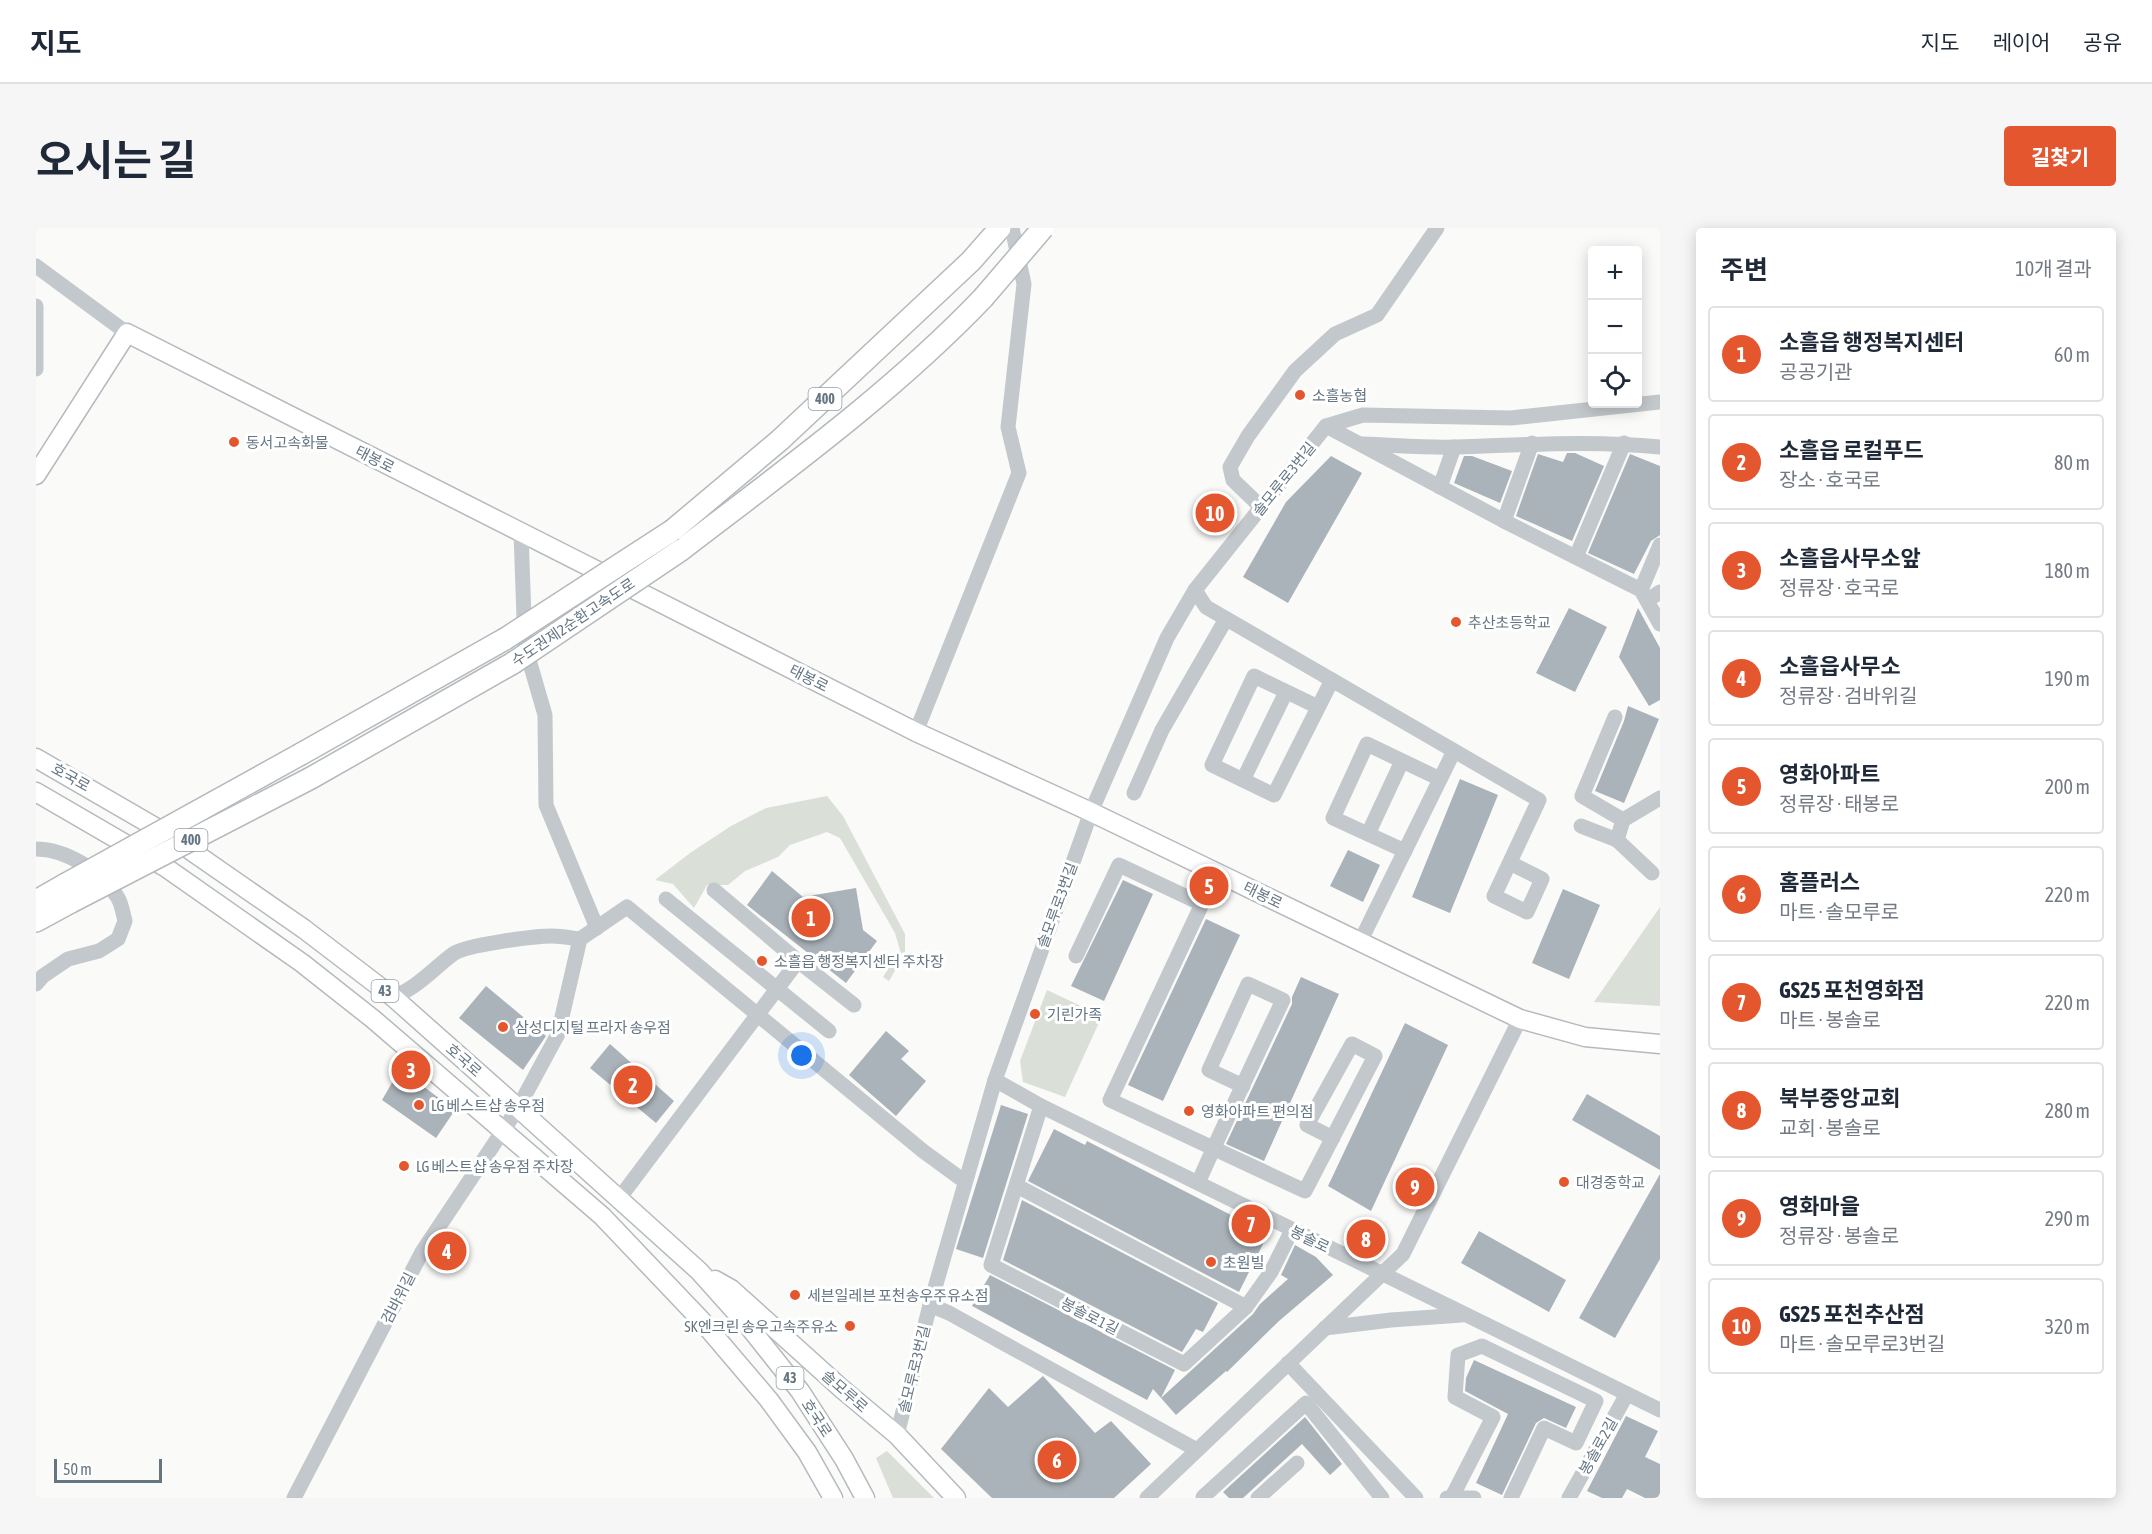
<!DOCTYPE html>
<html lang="ko">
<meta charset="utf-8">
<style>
body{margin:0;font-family:"Asap Condensed","Noto Sans KR",sans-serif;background:#f6f6f7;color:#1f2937}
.controls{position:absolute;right:18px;top:18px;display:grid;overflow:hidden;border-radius:6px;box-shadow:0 3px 15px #0003}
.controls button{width:54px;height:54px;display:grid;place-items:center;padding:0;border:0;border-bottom:2px solid #e0e1e3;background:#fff;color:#1f2937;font:30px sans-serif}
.scale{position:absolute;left:18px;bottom:15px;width:108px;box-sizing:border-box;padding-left:6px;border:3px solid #657683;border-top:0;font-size:16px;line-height:21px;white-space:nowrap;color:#657683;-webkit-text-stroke:4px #fff;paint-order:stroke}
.you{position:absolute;left:766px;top:828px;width:21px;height:21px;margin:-15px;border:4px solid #fff;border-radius:50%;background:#1a73e8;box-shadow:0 0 0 9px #1a73e833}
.badge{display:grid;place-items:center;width:39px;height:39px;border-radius:50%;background:#e4572e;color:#fff;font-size:20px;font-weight:700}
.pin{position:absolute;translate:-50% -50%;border:3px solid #fff;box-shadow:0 2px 6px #0006}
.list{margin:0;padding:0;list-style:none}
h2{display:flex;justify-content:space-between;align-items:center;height:78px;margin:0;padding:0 24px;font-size:26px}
h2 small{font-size:20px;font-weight:400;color:#747a83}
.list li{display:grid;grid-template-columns:39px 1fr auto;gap:18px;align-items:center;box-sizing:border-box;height:96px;margin:0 12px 12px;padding:0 12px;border:2px solid #e0e1e3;border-radius:6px}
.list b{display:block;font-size:22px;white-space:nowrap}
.list p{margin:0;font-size:20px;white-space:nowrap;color:#747a83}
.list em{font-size:20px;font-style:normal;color:#747a83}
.icon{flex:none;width:33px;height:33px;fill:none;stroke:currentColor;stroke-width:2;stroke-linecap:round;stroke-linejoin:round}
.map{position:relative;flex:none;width:1624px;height:1270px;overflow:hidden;border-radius:6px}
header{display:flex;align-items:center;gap:36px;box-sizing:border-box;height:84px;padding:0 30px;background:#fff;border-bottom:2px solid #e0e1e3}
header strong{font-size:28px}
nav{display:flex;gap:33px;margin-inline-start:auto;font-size:21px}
.intro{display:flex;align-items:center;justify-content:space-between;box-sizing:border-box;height:144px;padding:0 36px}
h1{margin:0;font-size:42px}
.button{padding:15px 27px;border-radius:6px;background:#e4572e;color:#fff;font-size:21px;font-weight:700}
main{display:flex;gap:36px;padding:0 36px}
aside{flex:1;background:#fff;border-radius:6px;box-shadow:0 3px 15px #0003}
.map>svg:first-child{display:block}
.green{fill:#dadfd7}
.building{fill:#aab3b9}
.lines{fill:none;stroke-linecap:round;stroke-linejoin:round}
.major-casing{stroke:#b5babe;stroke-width:21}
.highway-casing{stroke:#b4b9bd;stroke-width:24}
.minor{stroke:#c3c8cc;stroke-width:15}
.major{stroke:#fff;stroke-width:18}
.highway{stroke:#fff;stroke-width:21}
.highway-bridge-casing{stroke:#b4b9bd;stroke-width:24;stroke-linecap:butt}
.highway-bridge{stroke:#fff;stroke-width:21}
.poi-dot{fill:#e4572e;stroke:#fff;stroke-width:2}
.labels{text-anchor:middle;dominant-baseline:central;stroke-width:6;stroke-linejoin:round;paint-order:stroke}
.shield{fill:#fff;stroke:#939fa8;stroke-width:1.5}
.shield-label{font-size:14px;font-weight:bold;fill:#657683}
.poi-label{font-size:15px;fill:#657683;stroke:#fff;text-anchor:start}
.street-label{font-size:15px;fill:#657683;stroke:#fff}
</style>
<header>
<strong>지도</strong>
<nav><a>지도</a><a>레이어</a><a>공유</a></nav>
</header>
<div class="intro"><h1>오시는 길</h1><a class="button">길찾기</a></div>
<main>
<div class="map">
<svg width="1624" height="1270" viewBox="0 0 1624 1270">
<rect width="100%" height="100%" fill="#fafaf8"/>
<g class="green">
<polygon points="791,568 807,588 869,706 869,725 853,753 847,749 864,722 859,705 804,610 791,604 754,617 742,629 709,643 692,657 671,657 658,680 637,656 619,652 654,625 695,598 730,580"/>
<polygon points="1624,679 1624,778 1558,774"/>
<polygon points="1011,762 1066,788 1029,869 987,854 984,833"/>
<polygon points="851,1223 898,1270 857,1270 840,1230"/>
</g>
<g class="building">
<polygon points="1531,225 1539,225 1568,238 1536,313 1480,288 1502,226 1527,234"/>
<polygon points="1594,226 1624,238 1624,307 1615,313 1598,346 1552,325"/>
<polygon points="1295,228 1326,245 1252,375 1207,349 1250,274"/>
<polygon points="1428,228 1436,228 1476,243 1464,275 1418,255"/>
<polygon points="1533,380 1571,399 1539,464 1500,445"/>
<polygon points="1602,380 1624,420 1624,472 1613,478 1583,429"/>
<polygon points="1592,478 1623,491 1588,575 1559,563 1588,493"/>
<polygon points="1424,551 1462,567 1414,685 1376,669"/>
<polygon points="1312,622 1344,637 1327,674 1294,658"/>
<polygon points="736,643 767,669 820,660 827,702 841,713 810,755 711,677"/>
<polygon points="1087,652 1117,666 1068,773 1035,758"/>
<polygon points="1527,661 1564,677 1533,751 1496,735"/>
<polygon points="1170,691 1204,707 1127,873 1092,857"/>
<polygon points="1265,749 1303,766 1228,933 1190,916 1256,776 1256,769"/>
<polygon points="450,758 510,808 487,842 423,790"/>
<polygon points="1369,795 1412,817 1335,983 1292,958"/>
<polygon points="850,803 873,823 865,831 890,853 860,888 813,847"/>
<polygon points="574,816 638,873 620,895 554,840"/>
<polygon points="364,841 419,882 400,910 346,872"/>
<polygon points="1551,866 1624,908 1624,942 1536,892"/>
<polygon points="965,877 992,886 947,1030 920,1021"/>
<polygon points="1018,901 1049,917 1051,913 1232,1006 1203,1064 992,953"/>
<polygon points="1624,946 1624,1031 1579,1110 1543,1090"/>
<polygon points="986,972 1182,1075 1167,1104 1160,1101 1146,1124 967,1032"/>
<polygon points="1443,1003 1530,1052 1513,1084 1425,1035"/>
<polygon points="1259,1017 1280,1029 1297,1047 1243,1093 1191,1144 1190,1143 1140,1187 1125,1170 1217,1086 1224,1076 1252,1051 1245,1047"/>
<polygon points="954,1047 1139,1142 1125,1170 1117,1161 1111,1172 936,1078"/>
<polygon points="1438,1132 1540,1179 1530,1200 1508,1190 1500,1195 1466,1267 1440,1255 1472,1186 1429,1163 1430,1150"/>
<polygon points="1007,1148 1059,1205 1075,1193 1115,1236 1078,1270 956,1270 905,1221 953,1160 972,1179"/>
<polygon points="1590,1188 1622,1203 1609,1229 1624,1236 1624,1270 1609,1270 1591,1261 1586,1270 1566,1270 1551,1263"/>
<polygon points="1269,1189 1306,1236 1294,1247 1266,1216 1207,1270 1193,1270 1187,1264"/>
</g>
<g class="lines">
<g class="major-casing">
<g id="major">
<polyline points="0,247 91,105 880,504 1055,584 1484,791 1549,809 1624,816"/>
<polyline points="0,530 131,606 268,701 357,769 482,880 663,1043 714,1100 764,1163 808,1231 829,1270"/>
<polyline points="0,564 129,639 266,735 337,791 566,988 665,1092 733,1172 771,1224 797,1270"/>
<polyline points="679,1052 695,1061 806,1161 861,1207 920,1270"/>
</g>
</g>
<g class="highway-casing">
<g id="highway">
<polyline points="637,302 744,212 935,33 964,0"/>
<path d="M645 322C748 243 856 165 947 70"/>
<polyline points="265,526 469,411"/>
<polyline points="275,550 477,435"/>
<polyline points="0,673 30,656"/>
<polyline points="0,693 35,674"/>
</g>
</g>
<g class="minor">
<polyline points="0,38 91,105"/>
<polyline points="0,78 0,141"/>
<polyline points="1290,198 1468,293 1605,362 1624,396"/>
<path d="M1327 216C1358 217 1389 220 1420 219 1488 217 1556 212 1624 219"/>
<polyline points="1404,259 1418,219"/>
<polyline points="1225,279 1197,252 1194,239 1212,208 1259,143 1299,106 1341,87 1401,0"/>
<polyline points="1468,293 1496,215"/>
<polyline points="485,305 489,418 509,487 510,577 561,700"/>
<polyline points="1540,329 1588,215"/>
<polyline points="1159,362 1170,379 1503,572 1458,668 1491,684 1506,651 1474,635"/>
<polyline points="1605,362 1624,317"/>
<polyline points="1612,372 1624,364"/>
<polyline points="1282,479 1218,448 1176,537 1238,567 1296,452"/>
<polyline points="1579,489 1546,568 1587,592"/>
<polyline points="880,504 983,245 972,199 988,56 976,0"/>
<polyline points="1207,552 1250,464"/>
<polyline points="1098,565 1126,502 1190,391"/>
<polyline points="1545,598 1581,612"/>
<polyline points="1332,606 1366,533"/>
<path d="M0 621C30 621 67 644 82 670 86 677 87 686 89 693L82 711 63 723 32 731 7 748 0 756"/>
<polyline points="1369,623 1297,590 1331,516 1404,551"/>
<polyline points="1616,645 1581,612 1587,592 1624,570"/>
<polyline points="630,671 793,803"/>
<polyline points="1324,714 1418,523"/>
<polyline points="1040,728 1083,637 1166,676 1074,872 1269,963 1339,828 1316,816 1271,897 1297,910"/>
<polyline points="762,733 818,777"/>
<path d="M357 769C381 760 397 741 417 726 429 717 499 708 516 708 526 708 535 710 544 711"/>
<polyline points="959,852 1005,878 1624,1182"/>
<polyline points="1005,878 955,1037 1148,1136 1210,1079 1235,1044 1256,1002"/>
<path d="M1162 955C1189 894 1218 833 1247 772L1212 756 1173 842 1207 858"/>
<polyline points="981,958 1210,1079"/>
<polyline points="582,972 762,733 678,662"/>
<polyline points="894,1077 913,1085 1161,1222"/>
<polyline points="1289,1100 1355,1092 1426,1087"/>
<polyline points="1252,1135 1380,1270"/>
<polyline points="861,1207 894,1077 959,852 1055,584 1131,410 1159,362 1290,198 1327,187 1475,190 1624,174"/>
<polyline points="1416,1269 1457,1189 1419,1169 1422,1127 1446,1118 1560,1173 1540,1215 1508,1200 1475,1270"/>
<polyline points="258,1270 386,1024 482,880 522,806 544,711 591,679 887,923 928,953"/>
<polyline points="1111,1270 1367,1026 1484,791"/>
<polyline points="1168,1270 1167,1269 1270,1175 1346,1270"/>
<polyline points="1222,1270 1261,1235"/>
<polyline points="1411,1270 1438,1270"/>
<polyline points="1533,1270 1591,1166"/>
</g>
<use href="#major" class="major"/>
<use href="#highway" class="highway"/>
<g class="highway-bridge-casing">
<g id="highway-bridge">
<polyline points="947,70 1007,0"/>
<polyline points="469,411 637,302"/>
<polyline points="477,435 645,322"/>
<polyline points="30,656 265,526"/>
<polyline points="35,674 275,550"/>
</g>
</g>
<use href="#highway-bridge" class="highway-bridge"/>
</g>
<g class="poi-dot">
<circle cx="1264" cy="167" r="6"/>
<circle cx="198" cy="214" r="6"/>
<circle cx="1420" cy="394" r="6"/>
<circle cx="726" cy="733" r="6"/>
<circle cx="999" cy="786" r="6"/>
<circle cx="467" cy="799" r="6"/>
<circle cx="383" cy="877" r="6"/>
<circle cx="1153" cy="883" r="6"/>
<circle cx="368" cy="938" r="6"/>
<circle cx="1528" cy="954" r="6"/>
<circle cx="1175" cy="1034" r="6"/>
<circle cx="759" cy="1067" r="6"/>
<circle cx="814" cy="1098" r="6"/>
</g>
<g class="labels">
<g class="shield">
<rect x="772.5" y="160" width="33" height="22" rx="4.5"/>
<rect x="138.5" y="601" width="33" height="22" rx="4.5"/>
<rect x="335.5" y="752" width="27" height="22" rx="4.5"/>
<rect x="740.5" y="1139" width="27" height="22" rx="4.5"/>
</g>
<g class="shield-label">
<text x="789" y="171">400</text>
<text x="155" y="612">400</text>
<text x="349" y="763">43</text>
<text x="754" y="1150">43</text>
</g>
<g class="poi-label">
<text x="1276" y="167">소흘농협</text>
<text x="210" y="214">동서고속화물</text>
<text x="1432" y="394">추산초등학교</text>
<text x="738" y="733">소흘읍 행정복지센터 주차장</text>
<text x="1011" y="786">기린가족</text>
<text x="479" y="799">삼성디지털 프라자 송우점</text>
<text x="395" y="877">LG 베스트샵 송우점</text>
<text x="1165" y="883">영화아파트 편의점</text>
<text x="380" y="938">LG 베스트샵 송우점 주차장</text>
<text x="1540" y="954">대경중학교</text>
<text x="1187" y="1034">초원빌</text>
<text x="771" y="1067">세븐일레븐 포천송우주유소점</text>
<text x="802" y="1098" text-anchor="end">SK엔크린 송우고속주유소</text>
</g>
<g class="street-label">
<text transform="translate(339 231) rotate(27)">태봉로</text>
<text transform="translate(1248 251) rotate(-51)">솔모루로3번길</text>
<text transform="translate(537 394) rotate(-34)">수도권제2순환고속도로</text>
<text transform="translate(773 450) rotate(27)">태봉로</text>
<text transform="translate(35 549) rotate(29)">호국로</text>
<text transform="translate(1227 667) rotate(26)">태봉로</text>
<text transform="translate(1021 677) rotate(-70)">솔모루로3번길</text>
<text transform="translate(428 832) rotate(41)">호국로</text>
<text transform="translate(1274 1011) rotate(26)">봉솔로</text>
<text transform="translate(362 1070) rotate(-63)">검바위길</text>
<text transform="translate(1054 1088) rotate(27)">봉솔로1길</text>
<text transform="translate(878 1141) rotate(-76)">솔모루로3번길</text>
<text transform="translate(809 1163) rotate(41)">솔모루로</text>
<text transform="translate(781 1190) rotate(57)">호국로</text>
<text transform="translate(1562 1218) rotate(-61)">봉솔로2길</text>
</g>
</g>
</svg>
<div class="controls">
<button>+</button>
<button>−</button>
<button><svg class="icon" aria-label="locate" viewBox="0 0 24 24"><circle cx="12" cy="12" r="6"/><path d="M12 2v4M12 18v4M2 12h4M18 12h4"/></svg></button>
</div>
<div class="scale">50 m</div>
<div class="you"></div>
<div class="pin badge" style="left:775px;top:690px">1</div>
<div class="pin badge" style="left:597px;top:857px">2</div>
<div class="pin badge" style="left:375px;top:842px">3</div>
<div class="pin badge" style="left:411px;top:1023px">4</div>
<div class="pin badge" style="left:1173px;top:658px">5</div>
<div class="pin badge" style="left:1021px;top:1232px">6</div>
<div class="pin badge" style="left:1215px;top:996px">7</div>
<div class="pin badge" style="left:1330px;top:1011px">8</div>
<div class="pin badge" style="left:1379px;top:959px">9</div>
<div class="pin badge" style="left:1179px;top:285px">10</div>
</div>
<aside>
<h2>주변<small>10개 결과</small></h2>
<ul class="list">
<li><span class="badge">1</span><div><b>소흘읍 행정복지센터</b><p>공공기관</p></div><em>60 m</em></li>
<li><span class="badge">2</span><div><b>소흘읍 로컬푸드</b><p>장소 · 호국로</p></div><em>80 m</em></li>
<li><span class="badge">3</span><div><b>소흘읍사무소앞</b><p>정류장 · 호국로</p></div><em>180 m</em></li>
<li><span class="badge">4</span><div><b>소흘읍사무소</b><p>정류장 · 검바위길</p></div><em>190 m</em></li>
<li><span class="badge">5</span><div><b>영화아파트</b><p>정류장 · 태봉로</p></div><em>200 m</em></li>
<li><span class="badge">6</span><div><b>홈플러스</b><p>마트 · 솔모루로</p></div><em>220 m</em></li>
<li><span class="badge">7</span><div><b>GS25 포천영화점</b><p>마트 · 봉솔로</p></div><em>220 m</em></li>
<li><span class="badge">8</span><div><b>북부중앙교회</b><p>교회 · 봉솔로</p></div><em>280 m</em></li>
<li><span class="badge">9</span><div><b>영화마을</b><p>정류장 · 봉솔로</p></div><em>290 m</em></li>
<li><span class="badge">10</span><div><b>GS25 포천추산점</b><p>마트 · 솔모루로3번길</p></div><em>320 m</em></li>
</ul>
</aside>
</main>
